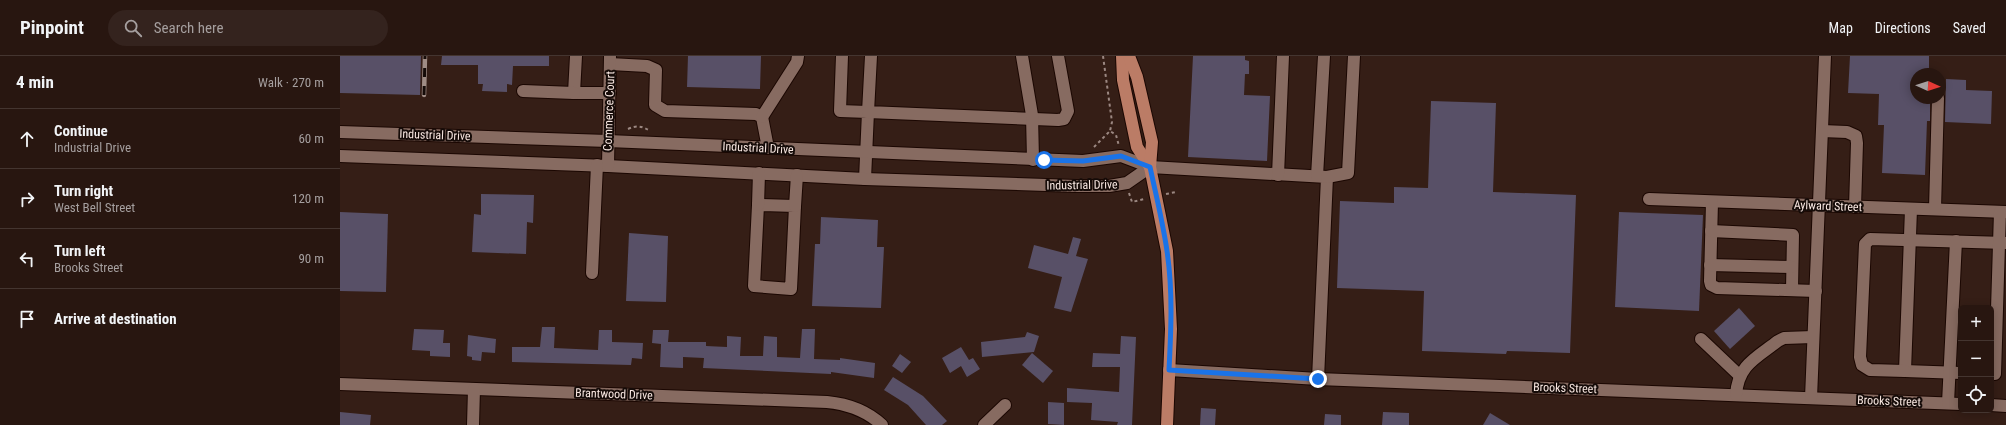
<!DOCTYPE html>
<meta charset="utf-8">
<style>
body{margin:0;font-family:"Roboto Condensed",sans-serif;background:#34231e;color:#f1f3f6}
.controls{position:absolute;right:12px;bottom:12px;display:grid;overflow:hidden;border-radius:6px;box-shadow:0 2px 10px #0003}
.controls button{width:36px;height:36px;display:grid;place-items:center;padding:0;border:0;border-bottom:1px solid #443530;background:#281610;color:#f1f3f6;font:20px sans-serif}
.compass{position:absolute;left:1570px;top:12px;width:36px;height:36px;border-radius:50%;background:#281610;box-shadow:0 2px 10px #0003;rotate:93deg}
.stop{position:absolute;width:12px;height:12px;margin:-9px;border:3px solid #1a73e8;border-radius:50%;background:#fff}
.stop.end{background:#1a73e8;border-color:#fff;box-shadow:0 1px 4px #0008}
.list{margin:0;padding:0;list-style:none}
h2{display:flex;justify-content:space-between;align-items:center;height:52px;margin:0;padding:0 16px;font-size:17px}
h2 small{font-size:13px;font-weight:400;color:#a59f9f}
.list li{display:grid;grid-template-columns:26px 1fr auto;gap:12px;align-items:center;box-sizing:border-box;height:60px;padding:0 16px;border-top:1px solid #443530}
.list b{display:block;font-size:15px;white-space:nowrap}
.list p{margin:0;font-size:13px;white-space:nowrap;color:#a59f9f}
.list em{font-size:13px;font-style:normal;color:#a59f9f}
.icon{flex:none;width:22px;height:22px;fill:none;stroke:currentColor;stroke-width:2;stroke-linecap:round;stroke-linejoin:round}
.map{position:relative;flex:none;width:1666px;height:369px;overflow:hidden}
header{display:flex;align-items:center;gap:24px;box-sizing:border-box;height:56px;padding:0 20px;background:#281610;border-bottom:1px solid #443530}
header strong{font-size:19px}
nav{display:flex;gap:22px;margin-inline-start:auto;font-size:14px}
.search{width:280px;height:36px;background:#34231e;display:flex;align-items:center;gap:10px;box-sizing:border-box;padding:0 14px;border-radius:22px;color:#a59f9f;font-size:15px}
main{display:flex}
aside{flex:1;background:#281610}
.map>svg:first-child{display:block}
.building{fill:#585067}
.lines{fill:none;stroke-linecap:round;stroke-linejoin:round}
.minor-casing{stroke:#1b0702;stroke-width:14}
.major-casing{stroke:#1b0702;stroke-width:14}
.path{stroke:#9c8882;stroke-width:2;stroke-dasharray:3 3;stroke-linecap:butt}
.minor{stroke:#876b61;stroke-width:12}
.major{stroke:#bb7c66;stroke-width:12}
.rail-casing{stroke:#9f8c85;stroke-width:4.5}
.rail{stroke:#150b08;stroke-width:3;stroke-dasharray:9;stroke-linecap:butt}
.route{stroke:#1a73e8;stroke-width:5}
.labels{text-anchor:middle;dominant-baseline:central;stroke-width:4;stroke-linejoin:round;paint-order:stroke}
.street-label{font-size:12px;fill:#f9e8e2;stroke:#150b08}
</style>
<header>
<strong>Pinpoint</strong>
<div class="search"><svg class="icon" aria-label="search" viewBox="0 0 24 24"><circle cx="10" cy="10" r="6"/><path d="M15 15l6 6"/></svg>Search here</div>
<nav><a>Map</a><a>Directions</a><a>Saved</a></nav>
</header>
<main>
<aside>
<h2>4 min<small>Walk · 270 m</small></h2>
<ul class="list">
<li><svg class="icon" aria-label="ahead" viewBox="0 0 24 24"><path d="M12 20V5M6 11l6-6 6 6"/></svg><div><b>Continue</b><p>Industrial Drive</p></div><em>60 m</em></li>
<li><svg class="icon" aria-label="right" viewBox="0 0 24 24"><path d="M7 20v-9h11M14 6l5 5-5 5"/></svg><div><b>Turn right</b><p>West Bell Street</p></div><em>120 m</em></li>
<li><svg class="icon" aria-label="left" viewBox="0 0 24 24"><path d="M17 20v-9H6M10 6l-5 5 5 5"/></svg><div><b>Turn left</b><p>Brooks Street</p></div><em>90 m</em></li>
<li><svg class="icon" aria-label="arrive" viewBox="0 0 24 24"><path d="M6 21V4h12l-3 4 3 4H6"/></svg><div><b>Arrive at destination</b></div></li>
</ul>
</aside>
<div class="map">
<svg width="1666" height="369" viewBox="0 0 1666 369">
<rect width="100%" height="100%" fill="#351e16"/>
<g class="building">
<polygon points="0,0 81,0 80,39 0,37"/>
<polygon points="102,0 209,0 209,10 173,10 172,29 167,28 167,36 142,35 143,28 138,28 138,9 101,9"/>
<polygon points="348,0 421,0 420,33 347,31"/>
<polygon points="853,0 905,0 905,4 909,5 909,18 905,18 904,39 930,40 927,105 848,101"/>
<polygon points="1510,0 1589,0 1589,18 1576,18 1576,42 1590,42 1590,65 1587,65 1585,119 1542,117 1544,69 1538,69 1539,38 1508,37"/>
<polygon points="1606,23 1626,24 1626,34 1652,35 1651,68 1605,66"/>
<polygon points="1091,45 1156,47 1153,136 1236,139 1230,297 1167,295 1166,298 1082,295 1084,235 997,232 1000,145 1054,147 1054,131 1088,132"/>
<polygon points="141,138 194,139 193,167 187,166 186,198 132,196 134,158 141,159"/>
<polygon points="0,156 48,158 46,236 0,235"/>
<polygon points="1279,156 1363,159 1359,255 1275,251"/>
<polygon points="481,161 538,164 537,191 544,191 541,252 472,250 475,188 480,188"/>
<polygon points="289,177 328,180 326,246 286,245"/>
<polygon points="733,181 741,183 736,200 748,203 731,256 714,252 722,221 688,212 694,189 728,198"/>
<polygon points="1399,252 1415,270 1390,293 1374,275"/>
<polygon points="202,271 215,271 214,292 258,294 259,274 272,274 272,286 303,287 302,303 292,302 291,309 172,306 172,291 200,291"/>
<polygon points="74,273 104,274 103,287 110,287 110,301 90,300 90,295 72,294"/>
<polygon points="462,273 475,273 474,303 500,304 500,302 535,307 534,322 491,316 491,318 363,312 364,302 343,301 343,312 320,311 321,288 312,287 313,274 329,274 328,286 366,286 366,290 387,291 387,280 401,281 400,300 423,300 424,280 437,281 437,301 460,302"/>
<polygon points="687,276 699,280 694,296 642,301 641,286 685,281"/>
<polygon points="128,279 156,283 155,297 142,296 141,305 132,304 132,301 127,300"/>
<polygon points="781,280 796,281 792,369 777,369 778,366 751,364 752,347 727,346 727,332 779,336 780,311 752,311 753,297 780,298"/>
<polygon points="621,291 629,304 633,302 640,313 627,321 621,310 610,317 602,302"/>
<polygon points="692,297 713,315 703,327 682,309"/>
<polygon points="560,298 571,306 562,317 552,310"/>
<polygon points="553,321 583,340 607,365 602,369 586,369 568,349 544,334"/>
<polygon points="708,346 724,347 724,369 708,368"/>
<polygon points="861,352 876,353 875,369 860,369"/>
<polygon points="0,356 31,359 30,369 0,369"/>
<polygon points="1043,356 1069,357 1069,369 1042,369"/>
<polygon points="1150,357 1170,369 1143,369"/>
<polygon points="985,358 1001,359 1001,369 984,369"/>
</g>
<g class="lines">
<g class="minor-casing">
<g id="minor">
<polyline points="236,0 234,37 270,37"/>
<polyline points="502,0 500,55 528,56 525,123"/>
<polyline points="531,0 528,56 718,64 724,63 728,55 718,0"/>
<polyline points="682,0 692,59 693,104"/>
<polyline points="270,8 307,10 316,14 315,49 325,55 416,58 422,61 428,92"/>
<polyline points="183,35 234,37"/>
<polyline points="422,61 457,6 458,0"/>
<polyline points="1482,75 1507,76 1516,80 1517,87 1515,151"/>
<polyline points="0,76 268,85 743,105 781,100 810,111 987,121 978,323"/>
<polyline points="0,100 268,110 525,123 736,130 769,130 787,127 810,111"/>
<polyline points="268,110 270,1"/>
<polyline points="938,119 943,0"/>
<polyline points="977,120 984,0"/>
<polyline points="987,121 1008,117 1014,0"/>
<polyline points="1309,143 1666,156"/>
<polyline points="1372,146 1370,225 1371,229 1377,232 1476,235"/>
<polygon points="418,149 455,150 451,233 414,230"/>
<polyline points="418,149 419,117"/>
<polyline points="455,150 457,119"/>
<polyline points="1571,153 1565,315 1621,317"/>
<polyline points="1595,153 1598,42"/>
<polyline points="1371,175 1453,179 1452,234"/>
<polyline points="1370,209 1452,211"/>
<polyline points="252,217 257,109"/>
<polyline points="1361,283 1400,320"/>
<polyline points="829,314 978,323 1621,348"/>
<polyline points="1565,315 1530,314 1522,309 1520,301 1525,188 1530,183 1666,187"/>
<polyline points="1651,318 1655,318 1660,156"/>
<path d="M0 328 487 346C508 348 527 355 542 369"/>
<path d="M1396 339C1398 309 1416 302 1438 285L1444 282 1473 281"/>
<polyline points="1471,342 1485,0"/>
<polyline points="1608,347 1616,185"/>
<polyline points="1651,349 1666,350"/>
<polyline points="133,369 134,333"/>
<polyline points="644,369 665,349"/>
</g>
</g>
<g class="major-casing">
<g id="major">
<polyline points="782,0 783,24 797,91 810,111"/>
<polyline points="789,0 797,21 812,86 810,111 827,195 831,273 827,369"/>
</g>
</g>
<g class="path">
<polyline points="763,0 772,66 770,75"/>
<path d="M288 73C297 69 302 70 310 75"/>
<polyline points="754,91 770,75 776,79 779,90"/>
<polyline points="789,137 792,146 804,143"/>
<polyline points="826,138 836,136"/>
</g>
<use href="#minor" class="minor"/>
<use href="#major" class="major"/>
<g class="rail-casing">
<polyline id="rail" points="84,39 85,0"/>
</g>
<use href="#rail" class="rail"/>
</g>
<g class="lines">
<path class="route" d="M704 104 743 105 781 100 810 111C816 139 823 167 827 195 833 235 831 275 829 314L978 323"/>
</g>
<g class="labels">
<g class="street-label">
<text transform="translate(269 55) rotate(-88)">Commerce Court</text>
<text transform="translate(95 79) rotate(2)">Industrial Drive</text>
<text transform="translate(418 92) rotate(3)">Industrial Drive</text>
<text transform="translate(742 129) rotate(-1)">Industrial Drive</text>
<text transform="translate(1488 150) rotate(2)">Aylward Street</text>
<text transform="translate(1225 332) rotate(2)">Brooks Street</text>
<text transform="translate(274 338) rotate(2)">Brantwood Drive</text>
<text transform="translate(1549 345) rotate(2)">Brooks Street</text>
</g>
</g>
</svg>
<div class="controls">
<button>+</button>
<button>−</button>
<button><svg class="icon" aria-label="locate" viewBox="0 0 24 24"><circle cx="12" cy="12" r="6"/><path d="M12 2v4M12 18v4M2 12h4M18 12h4"/></svg></button>
</div>
<svg class="compass" viewBox="-18 -18 36 36"><path d="M0-13l5 13h-10z" fill="#e53935"/><path d="M0 13l5-13h-10z" fill="#a59f9f"/></svg>
<div class="stop" style="left:704px;top:104px"></div>
<div class="stop end" style="left:978px;top:323px"></div>
</div>
</main>
